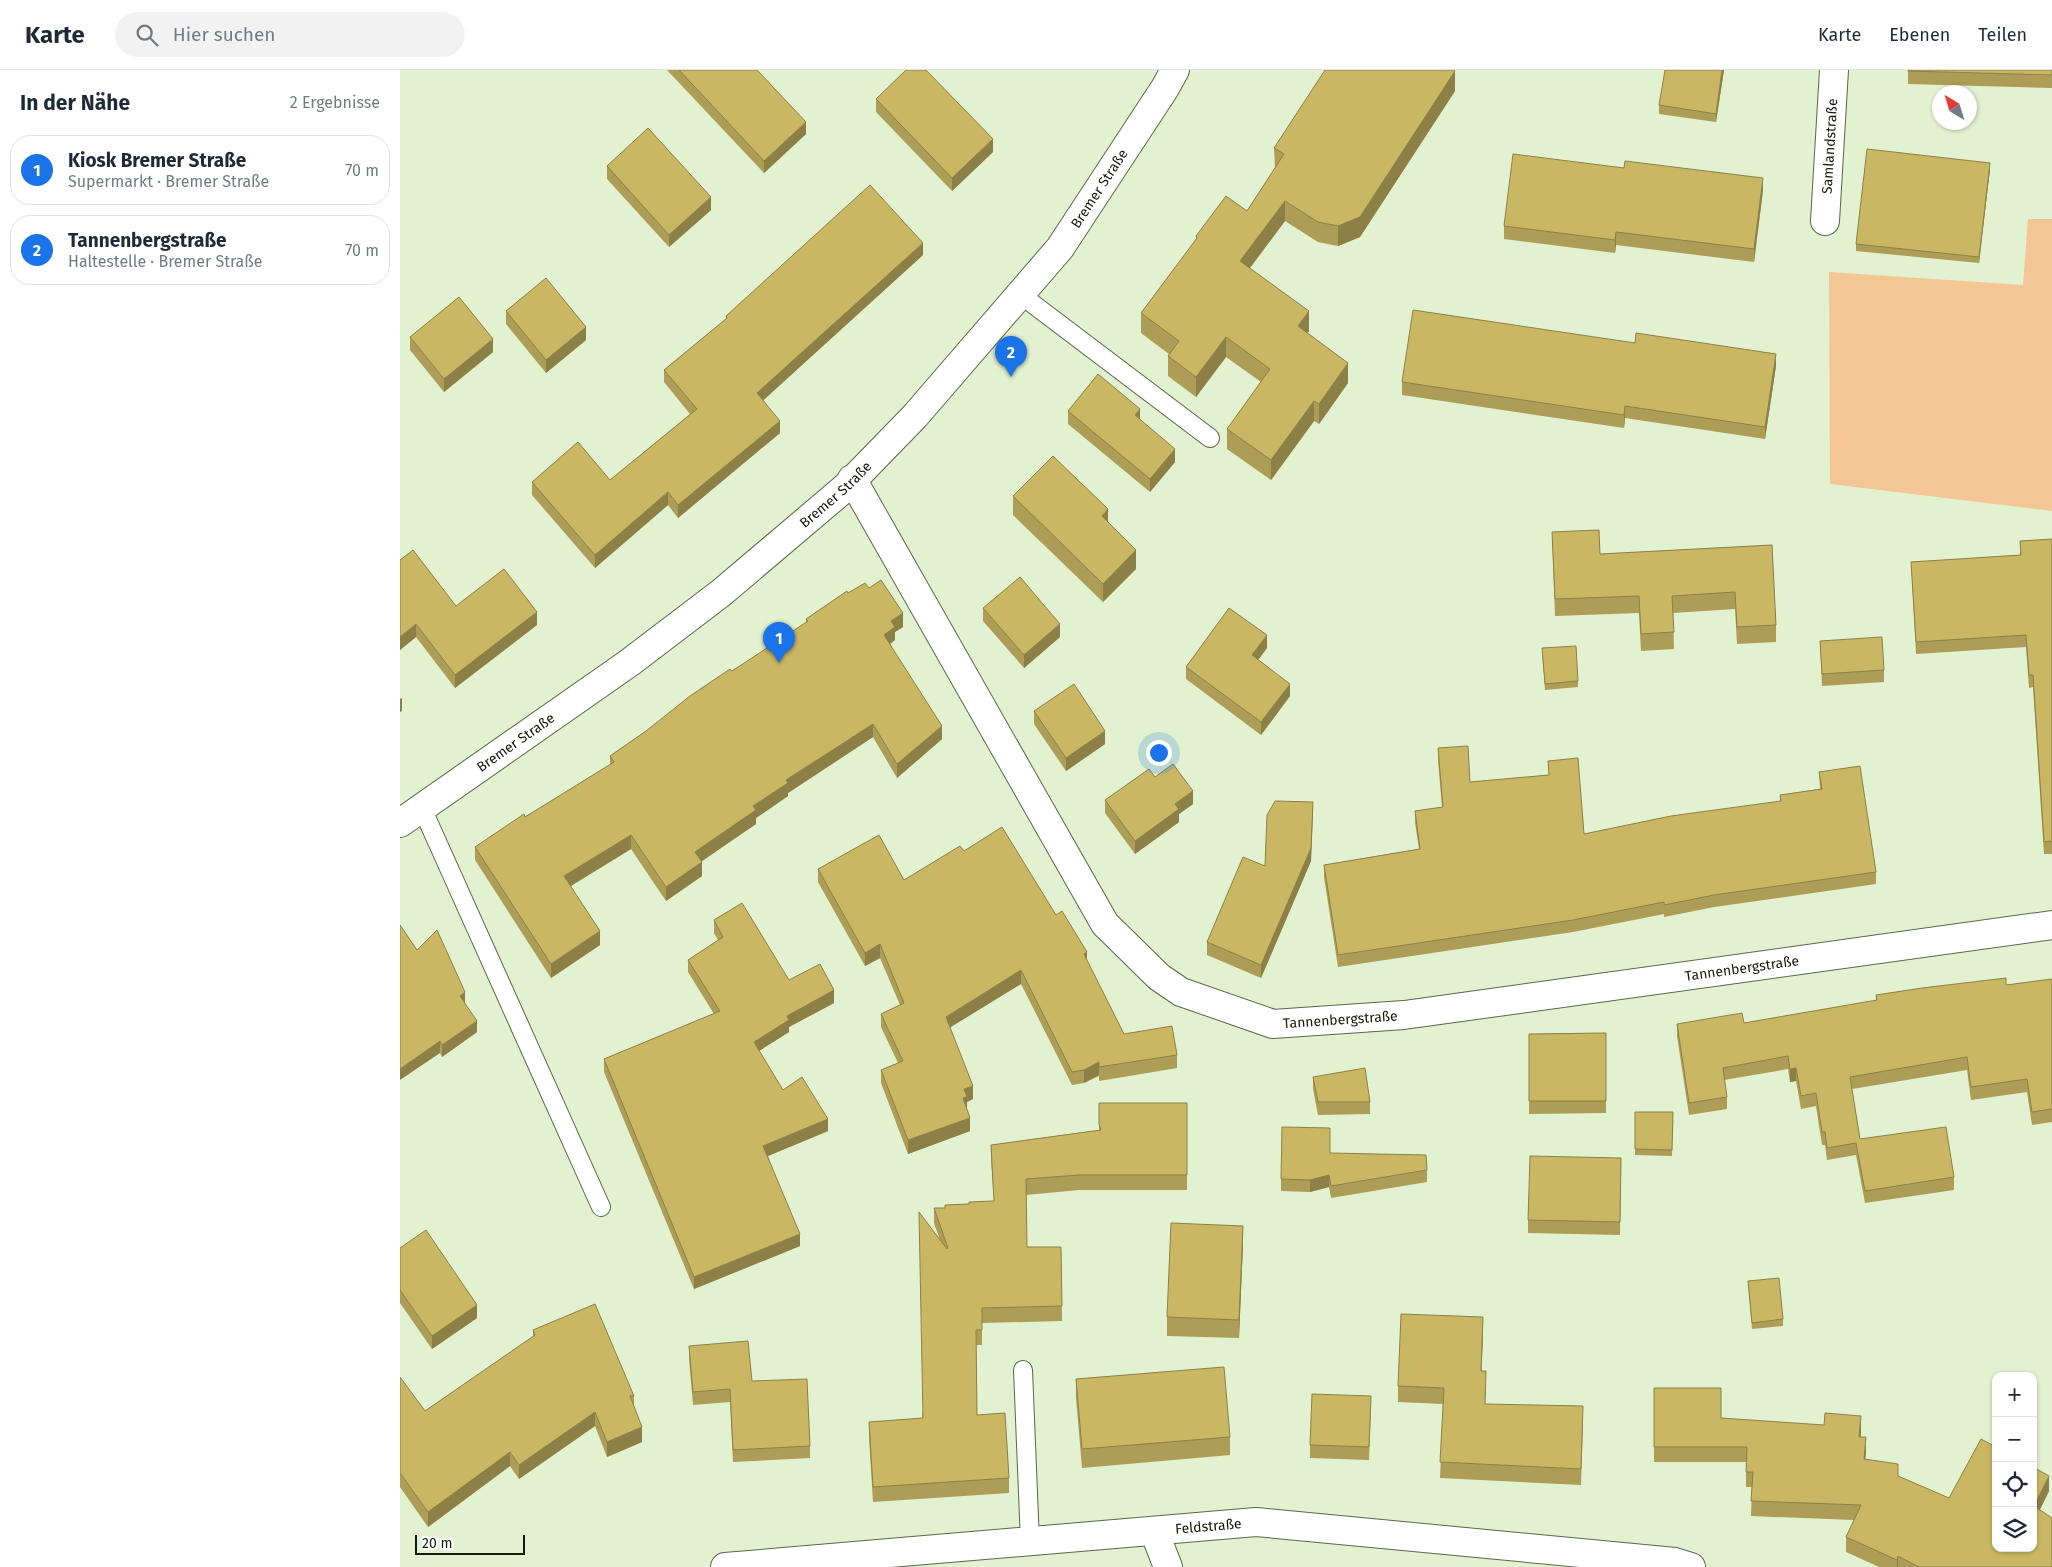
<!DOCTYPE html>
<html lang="de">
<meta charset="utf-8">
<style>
body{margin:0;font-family:"Fira Sans",sans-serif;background:#f2f2f3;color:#1f2937}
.controls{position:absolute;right:15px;bottom:15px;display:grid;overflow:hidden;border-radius:10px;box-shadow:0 1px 4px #0004}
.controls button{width:45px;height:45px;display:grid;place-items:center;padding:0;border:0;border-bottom:1px solid #e0e1e3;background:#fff;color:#1f2937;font:25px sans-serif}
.compass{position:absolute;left:1532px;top:15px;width:45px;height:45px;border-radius:50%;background:#fff;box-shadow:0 1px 4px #0004;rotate:322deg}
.scale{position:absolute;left:15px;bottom:12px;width:110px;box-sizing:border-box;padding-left:5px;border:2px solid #14190d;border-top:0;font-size:14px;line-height:18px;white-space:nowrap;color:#14190d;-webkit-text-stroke:4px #fff;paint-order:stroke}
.you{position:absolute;left:758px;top:682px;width:18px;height:18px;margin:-12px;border:4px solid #fff;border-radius:50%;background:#1a73e8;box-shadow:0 0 0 8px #1a73e833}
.badge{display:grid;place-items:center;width:32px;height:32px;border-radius:50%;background:#1a73e8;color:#fff;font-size:16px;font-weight:700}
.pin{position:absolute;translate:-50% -41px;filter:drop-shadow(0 1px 2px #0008)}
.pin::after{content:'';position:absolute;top:26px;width:18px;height:15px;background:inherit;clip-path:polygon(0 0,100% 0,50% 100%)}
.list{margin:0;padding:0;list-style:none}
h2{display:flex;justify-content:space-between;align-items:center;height:65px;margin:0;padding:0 20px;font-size:21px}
h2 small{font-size:16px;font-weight:400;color:#747a83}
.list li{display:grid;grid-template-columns:32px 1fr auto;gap:15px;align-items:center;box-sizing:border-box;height:70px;margin:0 10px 10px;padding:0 10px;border:1px solid #e0e1e3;border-radius:20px}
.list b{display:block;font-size:19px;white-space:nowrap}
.list p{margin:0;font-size:16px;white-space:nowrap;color:#747a83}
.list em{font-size:16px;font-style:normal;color:#747a83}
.icon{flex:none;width:28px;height:28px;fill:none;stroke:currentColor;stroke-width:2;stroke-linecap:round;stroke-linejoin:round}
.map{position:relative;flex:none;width:1652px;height:1497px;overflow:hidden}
header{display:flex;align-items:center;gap:30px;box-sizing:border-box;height:70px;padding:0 25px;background:#fff;border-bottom:1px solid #e0e1e3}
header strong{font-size:24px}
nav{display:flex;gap:28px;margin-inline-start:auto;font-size:18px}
.search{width:350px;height:45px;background:#f2f2f3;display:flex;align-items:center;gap:12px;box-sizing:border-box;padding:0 18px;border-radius:28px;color:#747a83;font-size:19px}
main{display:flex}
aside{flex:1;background:#fff}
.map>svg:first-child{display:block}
.green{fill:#f4c696}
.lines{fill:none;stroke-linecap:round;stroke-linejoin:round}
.lane-casing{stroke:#5b6749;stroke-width:20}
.street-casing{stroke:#5b6749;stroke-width:30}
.secondary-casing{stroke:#5b6749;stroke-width:30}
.lane{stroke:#fff;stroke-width:18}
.street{stroke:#fff;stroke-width:28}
.secondary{stroke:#fff;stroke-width:28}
.wall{fill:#ad9d56}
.shaded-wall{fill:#8d8046}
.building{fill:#c9b764;stroke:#8d8046}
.labels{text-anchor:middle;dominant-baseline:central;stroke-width:4;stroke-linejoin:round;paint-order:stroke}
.street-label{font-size:14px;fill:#14190d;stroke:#fff}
</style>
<header>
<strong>Karte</strong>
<div class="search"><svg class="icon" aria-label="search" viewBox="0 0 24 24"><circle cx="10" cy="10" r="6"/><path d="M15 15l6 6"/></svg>Hier suchen</div>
<nav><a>Karte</a><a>Ebenen</a><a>Teilen</a></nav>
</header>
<main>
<aside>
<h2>In der Nähe<small>2 Ergebnisse</small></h2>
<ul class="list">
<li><span class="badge">1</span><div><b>Kiosk Bremer Straße</b><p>Supermarkt · Bremer Straße</p></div><em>70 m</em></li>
<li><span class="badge">2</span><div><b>Tannenbergstraße</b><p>Haltestelle · Bremer Straße</p></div><em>70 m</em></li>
</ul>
</aside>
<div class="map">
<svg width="1652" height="1497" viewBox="0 0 1652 1497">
<rect width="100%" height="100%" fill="#e2f1cf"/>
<polygon class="green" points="1628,149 1652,149 1652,441 1430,414 1429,202 1623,215"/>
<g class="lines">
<g class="lane-casing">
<g id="lane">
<polyline points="621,225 810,368"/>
<polyline points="22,738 201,1137"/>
<polyline points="623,1300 630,1472"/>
</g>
</g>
<g class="street-casing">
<g id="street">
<path id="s1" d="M1425 151 1434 0"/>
<path id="s2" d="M452 409 705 854 759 907 781 922 873 954 1004 945 1652 855"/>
<polyline points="754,1461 768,1497"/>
<path id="s3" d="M325 1497 856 1452 1275 1492 1291 1497"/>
</g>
</g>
<g class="secondary-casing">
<g id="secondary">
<path id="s4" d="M0 753 229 593 321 523 446 417 515 346 660 178 765 18 775 0"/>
</g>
</g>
<use href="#lane" class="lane"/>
<use href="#street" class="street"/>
<use href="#secondary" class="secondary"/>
</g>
<g class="wall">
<polygon points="267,0 357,0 406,64 364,103"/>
<polygon points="1324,0 1316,52 1259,44 1259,35"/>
<polygon points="1508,0 1652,0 1652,18 1508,14"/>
<polygon points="1055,21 960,167 938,176 918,172 885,151 850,198 909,261 907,263 948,313 919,354 914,351 871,410 827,379 827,359 861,312 826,287 796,327 768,306 768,286 769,284 741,263 741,243 796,170 796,166 847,141 875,98 874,78"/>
<polygon points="476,29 593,82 552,121 476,42"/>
<polygon points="207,96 311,140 269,177 207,109"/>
<polygon points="1590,99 1579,193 1456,181 1456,174"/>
<polygon points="1363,120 1354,192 1216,175 1215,183 1104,169 1104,156"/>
<polygon points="523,185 363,330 380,363 278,448 268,435 195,498 132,425 132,412 210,410 290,344 264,312 264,300 326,249 326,246"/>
<polygon points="106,241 186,270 146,303 106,254"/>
<polygon points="10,267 93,282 44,322 10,280"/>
<polygon points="1376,296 1365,369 1225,348 1224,358 1002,325 1002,312"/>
<polygon points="668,341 740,350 775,392 750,422 668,354"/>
<polygon points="613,426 708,452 736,499 703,532 613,445"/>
<polygon points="1152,462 1200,484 1372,475 1376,555 1376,572 1337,574 1335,539 1273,543 1274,579 1241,581 1239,543 1155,546"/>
<polygon points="1652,469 1652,784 1644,784 1633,617 1629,618 1626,577 1516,584 1511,492 1620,485 1620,471"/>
<polygon points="0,490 56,536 137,555 55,618 16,567 0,580"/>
<polygon points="469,518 503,557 495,562 495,570 490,574 542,669 497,708 473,667 388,723 388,726 356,748 356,754 301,791 302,806 266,831 231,779 171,816 200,875 151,908 75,790 75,777 210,695 210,686 332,601 406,553 406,549 448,523"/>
<polygon points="583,538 660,567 624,598 583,551"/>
<polygon points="1420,571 1484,600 1484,612 1422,616"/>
<polygon points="867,578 858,590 890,626 861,665 786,609 786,597"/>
<polygon points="1142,578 1178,611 1178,617 1145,620"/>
<polygon points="634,641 705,674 666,701 634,654"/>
<polygon points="1038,678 1070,712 1149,705 1148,691 1184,764 1380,731 1380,725 1420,719 1419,702 1476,802 1476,814 1314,837 1264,847 1264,844 1173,862 938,897 924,807 924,795 1019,779 1015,753 1015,741 1042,737 1038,690"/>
<polygon points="755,707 793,734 779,744 779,752 735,784 705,743 705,730"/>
<polygon points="913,745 911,791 861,908 807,885 807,872 865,796"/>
<polygon points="564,781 656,845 687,891 724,964 777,985 777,998 699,1011 699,1006 684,1013 672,1015 621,914 550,957 573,1029 567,1032 567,1040 570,1061 508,1084 481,1013 481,1000 498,993 481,957 481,944 500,935 480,888 465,896 418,812 418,799 504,810"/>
<polygon points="314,850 389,910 434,933 389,957 389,962 359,981 383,1020 428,1061 368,1086 400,1176 294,1219 204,1002 204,989 314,944 288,902 288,890 318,870 314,863"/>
<polygon points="17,880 65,934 77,962 42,987 40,983"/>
<polygon points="1652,909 1652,1052 1632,1055 1627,1022 1571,1030 1567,1000 1452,1019 1460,1069 1554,1107 1554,1120 1465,1133 1456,1085 1427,1090 1425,1075 1422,1075 1416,1036 1401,1039 1396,1011 1390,1012 1388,999 1324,1010 1327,1027 1327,1039 1289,1045 1277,966 1277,954 1344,953 1476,931 1476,925 1606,915"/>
<polygon points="1206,963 1206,1043 1129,1044 1129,964"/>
<polygon points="913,1007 970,1032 970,1044 918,1045 913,1019"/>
<polygon points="699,1033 787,1033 787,1120 679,1120 626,1125 627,1177 661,1177 662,1251 582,1253 582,1275 576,1275 577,1345 609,1408 609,1423 473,1432 469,1367 469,1352 522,1348 540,1170 534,1153 534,1138 545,1138 594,1131 591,1090 591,1075 699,1060"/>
<polygon points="1235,1042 1273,1042 1272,1086 1235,1085"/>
<polygon points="930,1083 1027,1100 1027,1112 931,1128 929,1117 910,1122 881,1121 881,1109"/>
<polygon points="1221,1088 1220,1165 1128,1163 1128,1150"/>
<polygon points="843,1174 839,1268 767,1266 767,1247"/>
<polygon points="0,1178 77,1248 32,1279 0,1233"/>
<polygon points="1348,1211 1383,1249 1383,1256 1352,1259"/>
<polygon points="133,1260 234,1326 234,1338 242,1372 207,1387 195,1356 119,1409 110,1396 28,1457 0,1417 0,1307 25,1341 133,1267"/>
<polygon points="1083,1263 1081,1301 1086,1317 1085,1334 1183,1352 1181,1415 1040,1408 1043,1334 998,1332 998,1316"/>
<polygon points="289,1276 352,1311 410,1376 410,1388 333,1392 330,1332 293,1335 289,1289"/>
<polygon points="676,1309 830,1367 830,1385 682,1398 676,1328"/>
<polygon points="1254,1318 1321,1348 1461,1362 1461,1367 1466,1382 1465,1389 1498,1406 1549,1428 1633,1397 1649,1421 1640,1440 1652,1497 1479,1497 1446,1482 1446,1467 1454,1450 1351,1446 1352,1417 1346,1417 1346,1392 1254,1392"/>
<polygon points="971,1338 969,1390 910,1388 910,1375"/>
</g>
<g class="shaded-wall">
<polygon points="1322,0 1324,0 1316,52 1316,44"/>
<polygon points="1055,1 1055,21 960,167 938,176 938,156"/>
<polygon points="406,52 406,64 364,103 364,91"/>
<polygon points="593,69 593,82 552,121 552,108"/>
<polygon points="1590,93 1590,99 1579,193 1579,187"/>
<polygon points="1363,108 1363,120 1354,192 1354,179"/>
<polygon points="311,127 311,140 269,177 269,165"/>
<polygon points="885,131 885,151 840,211 840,191"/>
<polygon points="1216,162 1216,175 1215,183 1215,170"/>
<polygon points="523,173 523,185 357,336 357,323"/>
<polygon points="909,241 909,261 898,276 898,256"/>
<polygon points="186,257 186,270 146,303 146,290"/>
<polygon points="826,267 826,287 796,327 796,307"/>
<polygon points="93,269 93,282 44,322 44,309"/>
<polygon points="1376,284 1376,296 1365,369 1365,357"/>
<polygon points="948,293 948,313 919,354 919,334"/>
<polygon points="914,331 914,351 871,410 871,390"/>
<polygon points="1225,336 1225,348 1224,358 1224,345"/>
<polygon points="740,339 740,351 735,345"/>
<polygon points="380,351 380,363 278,448 278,435"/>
<polygon points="775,379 775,392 750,422 750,409"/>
<polygon points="268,422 268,435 195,498 195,485"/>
<polygon points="708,439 708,458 702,446"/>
<polygon points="736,480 736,499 703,532 703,514"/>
<polygon points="137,542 137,555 55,618 55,605"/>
<polygon points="503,543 503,557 495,562 495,570 484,578 484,565 491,551"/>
<polygon points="16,554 16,567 0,580 0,567"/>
<polygon points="660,554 660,567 624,598 624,585"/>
<polygon points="867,565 867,578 852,598 852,585"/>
<polygon points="890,614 890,626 861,665 861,652"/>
<polygon points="2,628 2,641 0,642 0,629"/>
<polygon points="473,654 473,667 388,723 388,726 356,748 356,754 295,796 295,782 386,710"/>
<polygon points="542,656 542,669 497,708 497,694"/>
<polygon points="705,661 705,674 666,701 666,688"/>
<polygon points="793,721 793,734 779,744 779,752 735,784 735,771 775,734"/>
<polygon points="913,732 911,791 861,908 861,895"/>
<polygon points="231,765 231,779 164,820 164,806"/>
<polygon points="302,792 302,806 266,831 266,817"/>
<polygon points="200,861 200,875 151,908 151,894"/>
<polygon points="480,874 480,888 465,896 465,883"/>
<polygon points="687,882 687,896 684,884"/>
<polygon points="621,900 621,914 546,960 546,947"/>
<polygon points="434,920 434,933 389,957 389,962 354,984 354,972 387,946"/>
<polygon points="65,922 65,934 60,926"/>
<polygon points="77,951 77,962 42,987 42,975"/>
<polygon points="40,971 40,983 0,1010 0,999"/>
<polygon points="699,992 699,1005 684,1013 684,1000"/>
<polygon points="1396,998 1396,1011 1390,1012 1390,999"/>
<polygon points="573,1016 573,1029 567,1032 567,1040 563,1028 564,1019"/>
<polygon points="570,1048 570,1061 508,1084 508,1070"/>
<polygon points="428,1049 428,1061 363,1088 363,1076"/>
<polygon points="929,1105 929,1117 910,1122 910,1110"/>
<polygon points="843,1156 843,1174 839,1268 839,1250"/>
<polygon points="400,1164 400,1176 294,1219 294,1207"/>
<polygon points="77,1235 77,1248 32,1279 32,1266"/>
<polygon points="1083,1247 1083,1263 1081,1317 1081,1301"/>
<polygon points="195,1342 195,1356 119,1409 119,1395"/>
<polygon points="1461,1346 1461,1362 1459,1382 1459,1367"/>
<polygon points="242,1357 242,1372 207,1387 207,1372"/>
<polygon points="1466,1367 1466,1382 1464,1405 1464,1389"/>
<polygon points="110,1382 110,1396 28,1457 28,1442"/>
<polygon points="1649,1406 1649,1421 1634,1451 1634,1436"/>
<polygon points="1498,1486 1498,1497 1497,1497 1497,1490"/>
</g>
<g class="building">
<polygon points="279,0 357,0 406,52 364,91"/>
<polygon points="506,0 526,0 593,69 552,108 476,29"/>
<polygon points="925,0 1053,0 1055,1 960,147 938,156 918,152 885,131 840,191 909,241 898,256 948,293 919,334 914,331 871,390 827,359 870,299 826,267 796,307 768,286 779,271 741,243 797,168 796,166 826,126 847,141 884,84 874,78"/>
<polygon points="1265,0 1322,0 1316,44 1259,35"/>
<polygon points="1508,0 1652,0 1652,5 1508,1"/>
<polygon points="248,58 311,127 269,165 207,96"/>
<polygon points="1467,79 1590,93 1579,187 1456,174"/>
<polygon points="1113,84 1224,98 1225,91 1363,108 1354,179 1216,162 1215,170 1104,156"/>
<polygon points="470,115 523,173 357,323 380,351 278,435 268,422 195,485 132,412 178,372 210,410 297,339 264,300 327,248 326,246"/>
<polygon points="146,208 186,257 146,290 106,241"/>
<polygon points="59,227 93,269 44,309 10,267"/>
<polygon points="1013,240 1235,273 1236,263 1376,284 1365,357 1225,336 1224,345 1002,312"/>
<polygon points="698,304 740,339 735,345 775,379 750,409 668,341"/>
<polygon points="653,386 708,439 702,446 736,480 703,514 613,426"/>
<polygon points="1199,460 1200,484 1372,475 1376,555 1337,557 1335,522 1272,526 1274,562 1241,564 1239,526 1155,529 1152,462"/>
<polygon points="1652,469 1652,771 1644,772 1633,605 1629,605 1626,565 1516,572 1511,492 1621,485 1620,471"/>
<polygon points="13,480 56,536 104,499 137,542 55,605 16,554 0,567 0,490"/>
<polygon points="620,507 660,554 624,585 583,538"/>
<polygon points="481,510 503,543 491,551 495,557 484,565 542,656 497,694 473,654 386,710 388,713 353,736 356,740 295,782 302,792 266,817 231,765 164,806 200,861 151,894 75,777 124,744 125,747 214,692 210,686 246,661 290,626 330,599 332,601 408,551 406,549 447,521 448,523 465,513 469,518"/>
<polygon points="829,538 867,565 852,585 890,614 861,652 786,597"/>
<polygon points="1482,567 1484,600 1422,604 1420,571"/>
<polygon points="1176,576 1178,611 1145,614 1142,578"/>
<polygon points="674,614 705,661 666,688 634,641"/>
<polygon points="1068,676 1070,712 1149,705 1148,691 1178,688 1184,764 1271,746 1381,731 1380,725 1422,719 1419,702 1460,696 1476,802 1314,825 1264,835 1264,832 1173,850 938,885 924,795 1020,779 1015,741 1043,737 1038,678"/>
<polygon points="773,694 793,721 775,734 779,739 735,771 705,730 749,699 755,707"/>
<polygon points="875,731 913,732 911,778 861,895 807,872 843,787 865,796 867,745"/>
<polygon points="602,757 656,845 662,841 687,882 684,884 724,964 772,956 777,985 699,997 699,992 684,1000 672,1002 621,900 546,947 573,1016 564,1019 567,1027 563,1028 570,1048 508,1070 481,1000 503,991 481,944 504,933 480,874 465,883 418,799 479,765 504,810 560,776 564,781"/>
<polygon points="342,833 389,910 420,894 434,920 387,946 389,950 354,972 383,1020 402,1007 428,1049 363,1076 400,1164 294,1207 204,989 320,941 288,890 323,867 314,850"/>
<polygon points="0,855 17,880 37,860 65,922 60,926 77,951 42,975 40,971 0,999"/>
<polygon points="1606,908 1606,915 1652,909 1652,1039 1632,1042 1627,1009 1571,1017 1567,987 1450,1007 1460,1069 1546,1057 1554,1107 1465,1121 1456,1073 1427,1078 1425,1062 1422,1062 1416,1023 1401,1026 1396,998 1390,999 1388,986 1323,998 1327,1027 1289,1033 1277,954 1342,943 1344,953 1477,930 1476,925 1522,918"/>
<polygon points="1206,963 1206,1031 1129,1031 1129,964"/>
<polygon points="965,998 970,1032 918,1032 913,1007"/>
<polygon points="699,1033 787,1033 787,1105 679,1105 626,1109 627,1177 661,1177 662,1236 582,1238 582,1260 576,1260 577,1345 605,1343 609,1408 473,1417 469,1352 523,1348 519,1142 547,1179 548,1178 534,1138 545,1138 545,1135 569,1134 569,1132 594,1131 591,1075 701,1060 699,1054"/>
<polygon points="1235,1042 1273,1042 1272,1080 1235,1079"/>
<polygon points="882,1057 930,1058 930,1083 1026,1085 1027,1100 931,1116 929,1105 910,1110 881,1109"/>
<polygon points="1130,1086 1221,1088 1220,1152 1128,1150"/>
<polygon points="771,1153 843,1156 839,1250 767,1247"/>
<polygon points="26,1160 77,1235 32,1266 0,1220 0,1178"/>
<polygon points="1379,1208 1383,1249 1352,1253 1348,1211"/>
<polygon points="195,1234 234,1326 230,1326 242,1357 207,1372 195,1342 119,1395 110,1382 28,1442 0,1403 0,1307 25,1341 135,1265 133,1260"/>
<polygon points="1001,1244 1083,1247 1081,1301 1086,1301 1085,1334 1183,1336 1181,1399 1040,1392 1044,1318 998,1316"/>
<polygon points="348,1271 352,1311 407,1309 410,1376 333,1380 330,1319 293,1322 289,1276"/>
<polygon points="824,1297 830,1367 682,1379 676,1309"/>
<polygon points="1254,1318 1321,1318 1321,1348 1424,1355 1425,1343 1461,1346 1459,1367 1466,1367 1464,1389 1498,1394 1498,1406 1549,1428 1581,1369 1596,1377 1596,1478 1633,1478 1633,1397 1649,1406 1634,1436 1652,1448 1652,1497 1519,1497 1498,1486 1497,1490 1446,1467 1461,1435 1351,1431 1353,1402 1346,1402 1347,1377 1254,1377"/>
<polygon points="912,1324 971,1326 969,1377 910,1375"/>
</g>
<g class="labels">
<g class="street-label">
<text stroke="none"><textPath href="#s1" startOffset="75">Samlandstraße</textPath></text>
<text stroke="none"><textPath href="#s4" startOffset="951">Bremer Straße</textPath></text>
<text stroke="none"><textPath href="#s4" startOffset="546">Bremer Straße</textPath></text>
<text stroke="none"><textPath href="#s4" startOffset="141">Bremer Straße</textPath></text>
<text stroke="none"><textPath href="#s2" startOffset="1184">Tannenbergstraße</textPath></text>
<text stroke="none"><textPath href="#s2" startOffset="779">Tannenbergstraße</textPath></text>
<text stroke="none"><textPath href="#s3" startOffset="485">Feldstraße</textPath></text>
</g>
</g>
</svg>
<div class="controls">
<button>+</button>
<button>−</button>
<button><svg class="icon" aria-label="locate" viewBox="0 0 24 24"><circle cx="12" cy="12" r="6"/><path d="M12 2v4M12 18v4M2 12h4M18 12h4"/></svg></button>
<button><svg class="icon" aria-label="layers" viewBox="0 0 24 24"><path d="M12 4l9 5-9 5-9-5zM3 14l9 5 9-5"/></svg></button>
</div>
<svg class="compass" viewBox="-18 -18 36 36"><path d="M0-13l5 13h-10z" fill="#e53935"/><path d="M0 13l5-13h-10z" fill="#747a83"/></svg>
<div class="scale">20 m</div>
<div class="you"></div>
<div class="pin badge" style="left:379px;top:593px">1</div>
<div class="pin badge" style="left:611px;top:307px">2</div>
</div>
</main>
